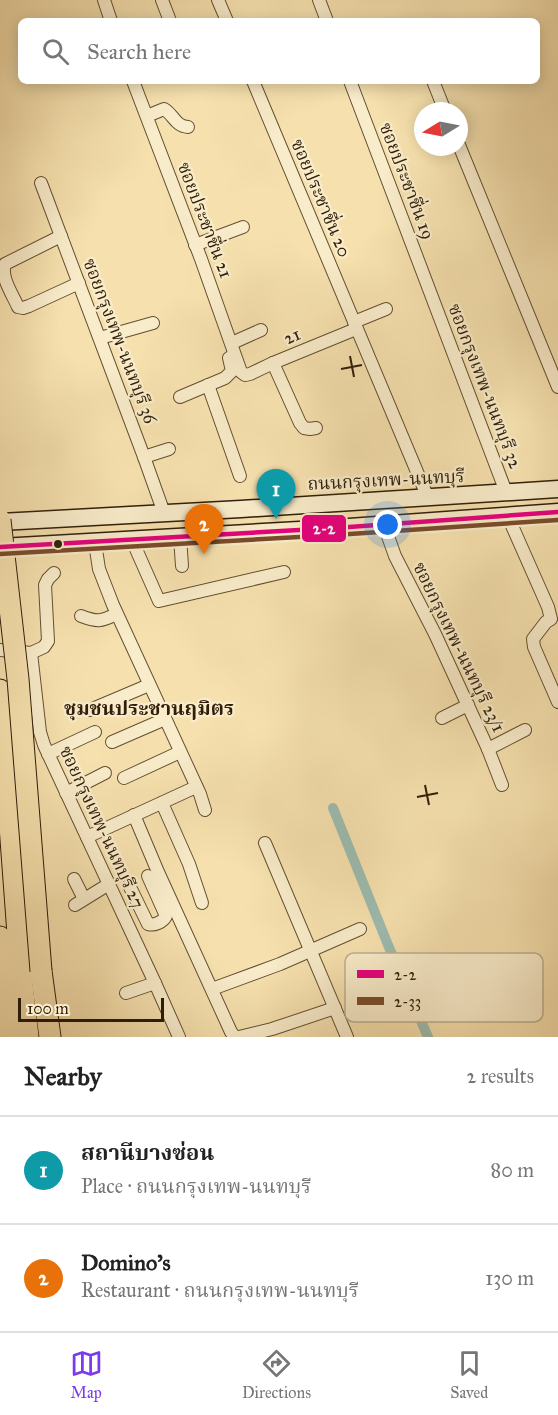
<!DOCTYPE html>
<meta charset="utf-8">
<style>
body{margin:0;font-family:"IM FELL Great Primer","Noto Serif Thai",serif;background:#f2f2f2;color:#222}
.compass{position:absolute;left:414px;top:102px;width:54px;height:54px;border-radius:50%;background:#fff;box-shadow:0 3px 15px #0003;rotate:260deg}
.scale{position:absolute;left:18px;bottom:15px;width:146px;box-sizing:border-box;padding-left:6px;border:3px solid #301e0a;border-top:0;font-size:16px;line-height:21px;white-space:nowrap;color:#301e0a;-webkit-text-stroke:4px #f9ecca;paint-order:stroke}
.you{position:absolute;left:388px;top:525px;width:21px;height:21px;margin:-15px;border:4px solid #fff;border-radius:50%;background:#1a73e8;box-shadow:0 0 0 9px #1a73e833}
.badge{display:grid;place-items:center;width:39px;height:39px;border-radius:50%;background:#7c3aed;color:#fff;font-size:20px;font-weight:700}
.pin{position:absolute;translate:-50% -50px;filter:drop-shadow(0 2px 3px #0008)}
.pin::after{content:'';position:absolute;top:32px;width:21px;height:18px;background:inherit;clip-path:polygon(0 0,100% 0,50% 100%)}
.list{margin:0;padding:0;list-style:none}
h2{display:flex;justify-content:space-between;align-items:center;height:78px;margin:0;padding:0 24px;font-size:26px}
h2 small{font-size:20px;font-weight:400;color:#767676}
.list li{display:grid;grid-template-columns:39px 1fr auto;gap:18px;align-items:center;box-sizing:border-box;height:108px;padding:0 24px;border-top:2px solid #e0e0e0}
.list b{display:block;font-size:22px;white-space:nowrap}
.list p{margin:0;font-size:20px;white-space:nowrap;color:#767676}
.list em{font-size:20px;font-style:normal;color:#767676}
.icon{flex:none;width:33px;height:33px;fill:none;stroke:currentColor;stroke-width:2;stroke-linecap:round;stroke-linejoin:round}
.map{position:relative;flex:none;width:558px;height:1037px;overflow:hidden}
.search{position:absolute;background:#fff;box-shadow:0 3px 15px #0003;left:18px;right:18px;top:18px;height:66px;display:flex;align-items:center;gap:15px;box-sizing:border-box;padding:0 21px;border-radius:9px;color:#767676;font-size:22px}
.sheet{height:294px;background:#fff}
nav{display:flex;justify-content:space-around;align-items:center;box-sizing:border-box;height:84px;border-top:2px solid #e0e0e0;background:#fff;font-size:16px;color:#767676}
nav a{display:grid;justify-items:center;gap:3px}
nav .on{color:#7c3aed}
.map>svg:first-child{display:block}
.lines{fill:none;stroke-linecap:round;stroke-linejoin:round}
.canal{stroke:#9dbcb0;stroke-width:10}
.minor-casing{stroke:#624f33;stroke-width:14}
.secondary-casing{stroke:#301e0a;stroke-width:19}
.motorway-casing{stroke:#301e0a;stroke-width:23}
.minor{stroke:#f9ecca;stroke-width:12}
.secondary{stroke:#f9ecca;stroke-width:16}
.motorway{stroke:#f6e1ae;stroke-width:21}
.motorway-bridge-casing{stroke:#301e0a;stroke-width:23;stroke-linecap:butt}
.motorway-bridge{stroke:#f6e1ae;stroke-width:21}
.bus-1-casing{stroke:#f9ecca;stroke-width:9}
.bus-2-casing{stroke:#f9ecca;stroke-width:9}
.bus-1{stroke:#e5007d;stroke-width:4.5}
.bus-2{stroke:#7a4b2a;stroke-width:4.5}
.ticks{fill:none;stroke:#301e0a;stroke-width:2}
.bus-dot{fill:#301e0a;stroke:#f9ecca;stroke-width:2}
.labels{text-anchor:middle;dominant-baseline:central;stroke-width:4.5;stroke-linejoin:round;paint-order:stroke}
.street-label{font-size:18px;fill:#301e0a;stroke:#f9ecca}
.neighbourhood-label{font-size:20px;font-weight:bold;fill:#301e0a;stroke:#f9ecca}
.key{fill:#f9ecca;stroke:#bdae90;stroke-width:1.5}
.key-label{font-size:16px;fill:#301e0a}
.line-badge{stroke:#f9ecca;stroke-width:2}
.badge-label{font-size:16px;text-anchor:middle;font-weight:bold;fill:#fff}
</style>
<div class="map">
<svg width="558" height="1037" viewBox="0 0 558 1037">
<rect width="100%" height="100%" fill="#f6e1ae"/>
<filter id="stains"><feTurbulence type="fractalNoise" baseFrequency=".00333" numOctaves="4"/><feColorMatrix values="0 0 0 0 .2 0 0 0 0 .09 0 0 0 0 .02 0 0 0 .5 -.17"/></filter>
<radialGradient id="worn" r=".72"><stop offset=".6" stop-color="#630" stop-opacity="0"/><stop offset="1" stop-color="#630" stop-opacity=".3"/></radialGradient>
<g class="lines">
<polyline class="canal" points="333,808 388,945 428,1037"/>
<g class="minor-casing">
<g id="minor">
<polyline points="104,0 111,21"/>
<polyline points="162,0 170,21"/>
<polyline points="218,0 227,21"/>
<polyline points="319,0 327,21"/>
<polyline points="133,81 201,259 241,372 245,375 250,374 273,363 356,329"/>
<polyline points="253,81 428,498"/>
<polyline points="350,81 506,492"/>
<polyline points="433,81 445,111"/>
<path d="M147 116 164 109C174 115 175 126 188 127"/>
<polyline points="459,145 558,387"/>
<polyline points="41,183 144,457 164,513"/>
<path d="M61 236 5 264C0 277 13 295 18 307L23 308 29 306 79 283"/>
<polyline points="195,245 243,227"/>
<polyline points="354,322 386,309"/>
<polyline points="100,338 153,323"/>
<polyline points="232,343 261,330"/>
<polyline points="273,363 300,423 304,428 310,429 316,428"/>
<polyline points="208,385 240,476"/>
<polyline points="180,397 225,378 232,371 229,358 232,356"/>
<polyline points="144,457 169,449"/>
<polyline points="506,516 509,519 548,607 551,619 546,622 533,639 534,647 558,702"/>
<polyline points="384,525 395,556 435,634 488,749 502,785"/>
<polyline points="180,537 182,566"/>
<polyline points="132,540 159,601 284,572"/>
<polyline points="95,543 99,569 113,605 200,794 205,810"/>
<path d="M81 616C97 622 101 622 116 614"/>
<polyline points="0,650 31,653 40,732 44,745 155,983 179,1037"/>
<polyline points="31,653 44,647 48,641 45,585 48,579 54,573"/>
<polyline points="90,710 149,685"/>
<polyline points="442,718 468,705"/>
<polyline points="112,742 165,719"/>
<polyline points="488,749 525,730"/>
<polyline points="48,754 95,732"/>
<polyline points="124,778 180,752"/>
<polyline points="66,793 105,773"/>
<polyline points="162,803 189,864 202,903"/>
<polyline points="134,815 158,872 231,1032 235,1037"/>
<polyline points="87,837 196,787"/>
<polyline points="265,843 347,1037"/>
<polyline points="74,879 84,899"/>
<path d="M129 885 148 924C154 926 163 922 166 916L148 876"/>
<polyline points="75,905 109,884"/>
<polyline points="212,989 280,964 360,929"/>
<polyline points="126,993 155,983"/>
<polyline points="239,1037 272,1029 335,1008"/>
</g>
</g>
<g class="secondary-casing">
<g id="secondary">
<polyline points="0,522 241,509 558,489"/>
<polyline points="0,547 335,528 558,512"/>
</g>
</g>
<g class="motorway-casing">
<g id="motorway">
<polyline points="0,690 21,975 28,1037"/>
<polyline points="0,937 9,1037"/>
<polyline points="41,971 50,1037"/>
</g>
</g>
<use href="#minor" class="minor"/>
<use href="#secondary" class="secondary"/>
<use href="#motorway" class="motorway"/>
<g class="motorway-bridge-casing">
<polyline id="motorway-bridge" points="0,520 18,679 41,971"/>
</g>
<use href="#motorway-bridge" class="motorway-bridge"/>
<g class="bus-1-casing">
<polyline id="bus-1" points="0,547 335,528 558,512"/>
</g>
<g class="bus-2-casing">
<polyline id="bus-2" points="0,554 335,535 558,520"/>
</g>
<use href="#bus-1" class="bus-1"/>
<use href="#bus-2" class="bus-2"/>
</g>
<path class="ticks" d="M350 356 354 377M341 369 362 365M425 785 429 805M417 797 438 793"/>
<circle class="bus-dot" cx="58" cy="544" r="5"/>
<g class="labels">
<g class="street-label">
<text transform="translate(407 181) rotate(69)">ซอยประชาชื่น 19</text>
<text transform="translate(321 198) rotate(67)">ซอยประชาชื่น 20</text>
<text transform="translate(205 220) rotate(69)">ซอยประชาชื่น 21</text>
<text transform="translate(292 336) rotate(-23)">21</text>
<text transform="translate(120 341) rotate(69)">ซอยกรุงเทพ-นนทบุรี 36</text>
<text transform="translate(485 386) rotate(69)">ซอยกรุงเทพ-นนทบุรี 32</text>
<text transform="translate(386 480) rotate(-3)">ถนนกรุงเทพ-นนทบุรี</text>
<text transform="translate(459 647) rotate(64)">ซอยกรุงเทพ-นนทบุรี 23/1</text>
<text transform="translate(102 827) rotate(65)">ซอยกรุงเทพ-นนทบุรี 27</text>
</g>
<g class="neighbourhood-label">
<text x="149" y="708">ชุมชนประชานฤมิตร</text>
</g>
</g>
<rect x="345" y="953" width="198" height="69" rx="9" class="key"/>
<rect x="357" y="970" width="27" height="8" fill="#e5007d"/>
<rect x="357" y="997" width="27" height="8" fill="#7a4b2a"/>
<g class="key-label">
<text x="394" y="980">2-2</text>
<text x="394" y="1007">2-33</text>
</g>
<rect class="line-badge" x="301" y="514" width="46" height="29" rx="6" fill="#e5007d"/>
<g class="badge-label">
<text x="324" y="534">2-2</text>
</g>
<rect width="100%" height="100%" filter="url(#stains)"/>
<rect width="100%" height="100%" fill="url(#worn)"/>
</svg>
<svg class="compass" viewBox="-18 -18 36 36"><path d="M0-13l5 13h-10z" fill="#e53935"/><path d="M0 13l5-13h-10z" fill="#767676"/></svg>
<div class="scale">100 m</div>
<div class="you"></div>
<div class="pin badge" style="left:276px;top:519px;background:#0f9aa8">1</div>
<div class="pin badge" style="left:204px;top:554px;background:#e8710a">2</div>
<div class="search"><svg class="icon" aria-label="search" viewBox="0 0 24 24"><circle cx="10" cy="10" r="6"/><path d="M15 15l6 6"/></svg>Search here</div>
</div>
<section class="sheet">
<h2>Nearby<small>2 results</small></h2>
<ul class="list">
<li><span class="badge" style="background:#0f9aa8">1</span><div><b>สถานีบางซ่อน</b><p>Place · ถนนกรุงเทพ-นนทบุรี</p></div><em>80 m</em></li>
<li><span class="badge" style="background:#e8710a">2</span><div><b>Domino's</b><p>Restaurant · ถนนกรุงเทพ-นนทบุรี</p></div><em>130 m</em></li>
</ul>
</section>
<nav>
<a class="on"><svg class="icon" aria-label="map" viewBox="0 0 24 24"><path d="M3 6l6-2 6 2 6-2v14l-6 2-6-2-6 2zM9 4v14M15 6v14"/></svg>Map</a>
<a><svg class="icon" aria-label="directions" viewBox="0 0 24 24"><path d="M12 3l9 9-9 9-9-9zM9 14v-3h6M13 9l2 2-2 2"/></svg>Directions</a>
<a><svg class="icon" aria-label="saved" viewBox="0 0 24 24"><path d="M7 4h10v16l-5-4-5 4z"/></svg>Saved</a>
</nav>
